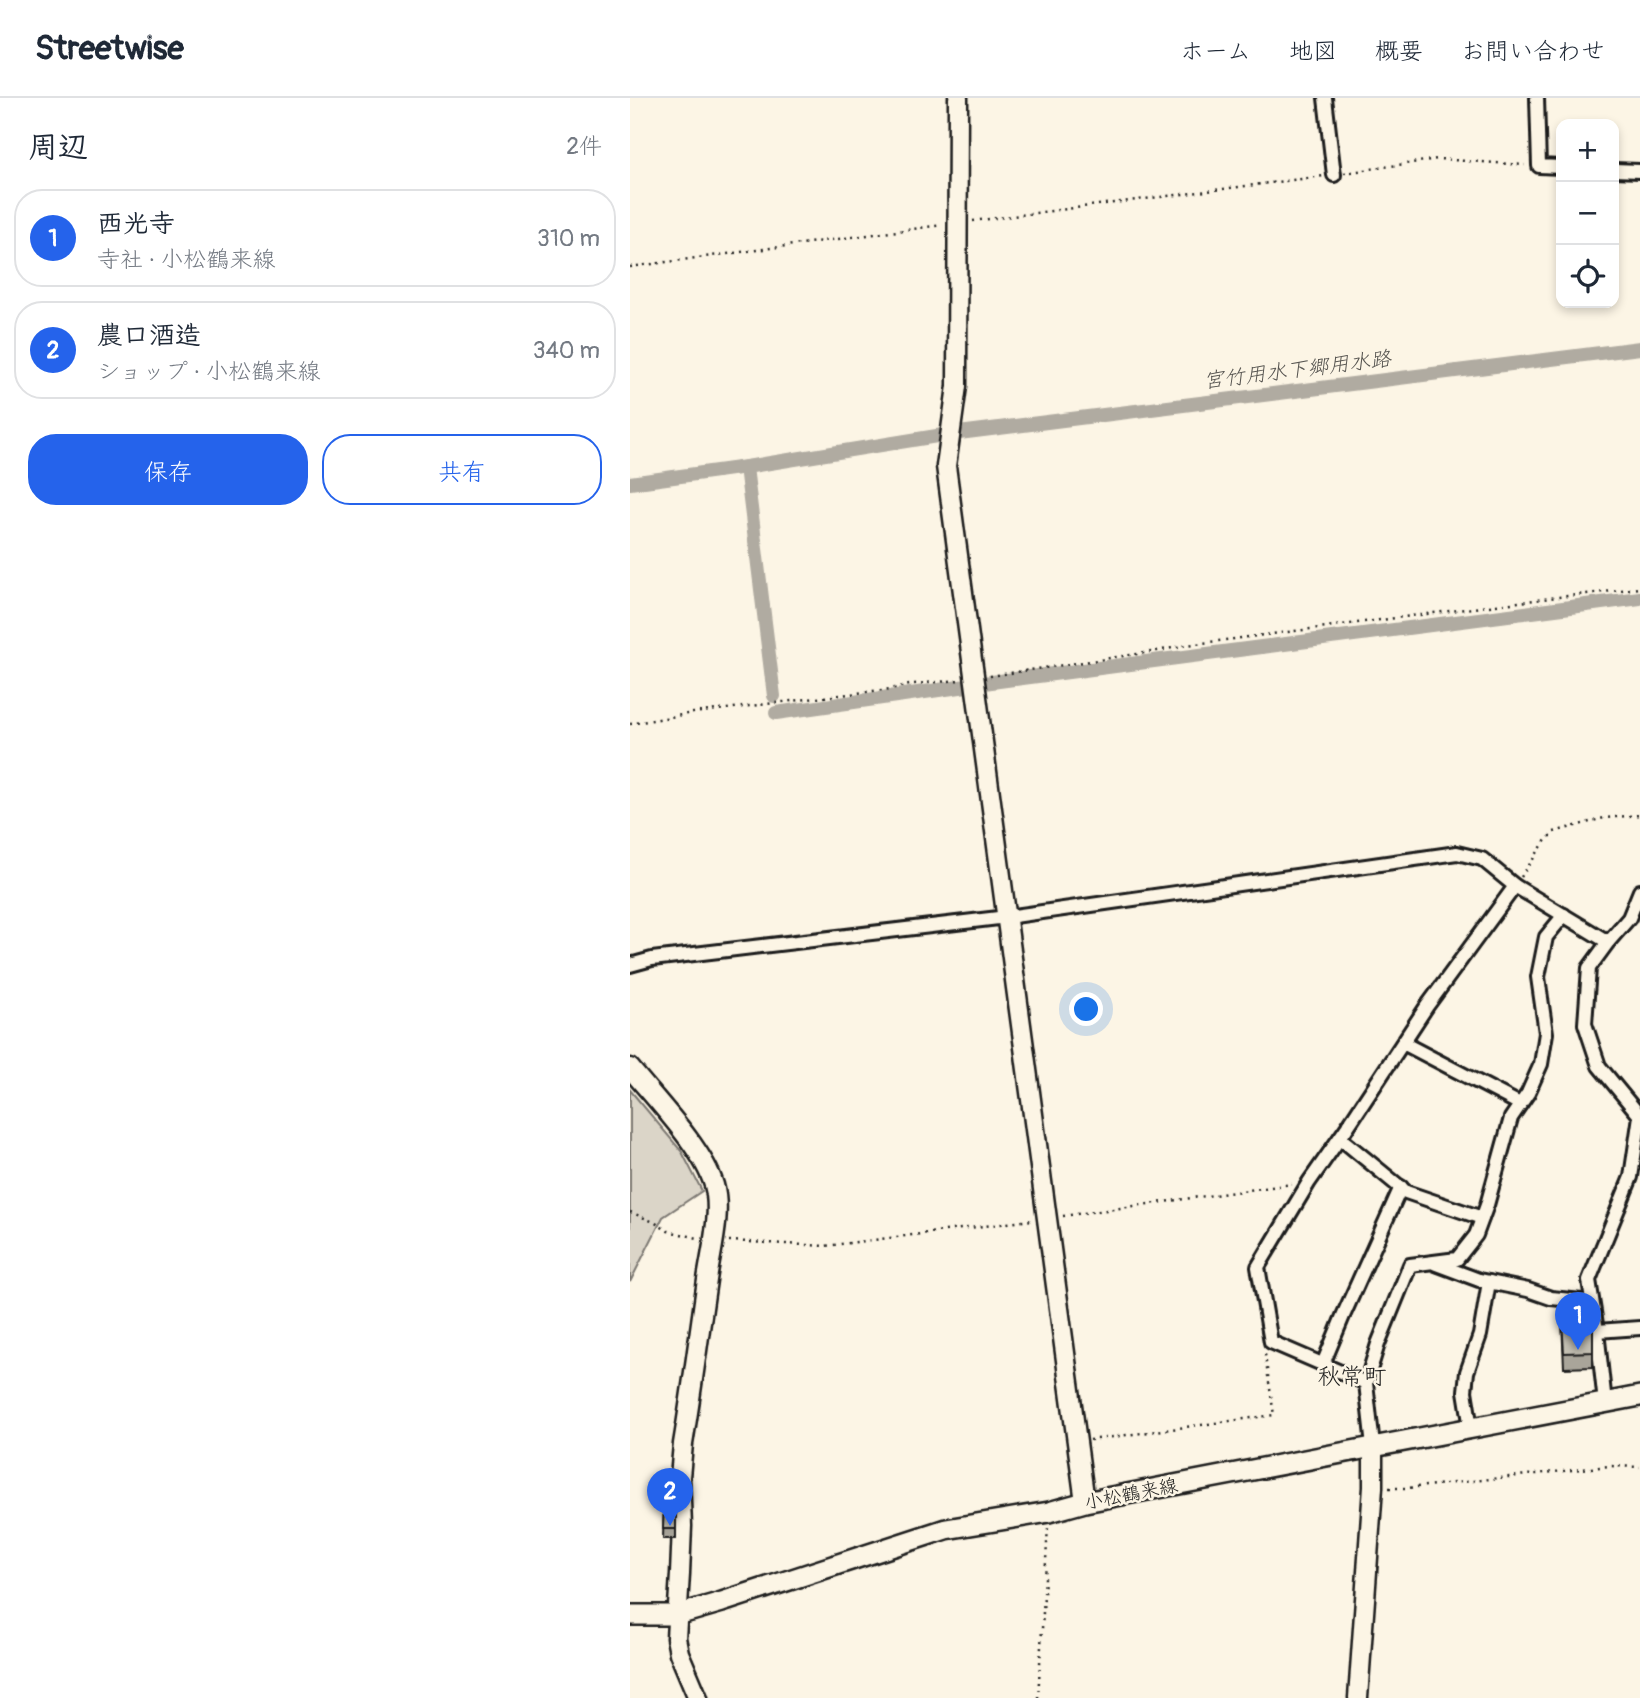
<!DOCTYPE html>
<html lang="ja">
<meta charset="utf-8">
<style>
body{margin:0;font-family:Pangolin,"Klee One",sans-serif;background:#f2f2f3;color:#1f2937}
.controls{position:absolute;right:21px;top:21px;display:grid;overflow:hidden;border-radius:14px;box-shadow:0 4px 10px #0003}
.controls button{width:63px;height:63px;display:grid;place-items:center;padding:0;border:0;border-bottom:2px solid #e0e1e3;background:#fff;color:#1f2937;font:35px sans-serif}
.you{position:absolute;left:457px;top:912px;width:24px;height:24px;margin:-18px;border:5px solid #fff;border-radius:50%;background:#1a73e8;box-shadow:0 0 0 10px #1a73e833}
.badge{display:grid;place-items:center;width:46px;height:46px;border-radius:50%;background:#2563eb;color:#fff;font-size:23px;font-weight:700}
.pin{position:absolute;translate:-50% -58px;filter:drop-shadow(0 2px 4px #0008)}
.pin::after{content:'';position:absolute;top:37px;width:24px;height:21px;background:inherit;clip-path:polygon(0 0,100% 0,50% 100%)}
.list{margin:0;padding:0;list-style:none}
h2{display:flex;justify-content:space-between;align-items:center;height:91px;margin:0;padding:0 28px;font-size:30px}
h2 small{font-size:23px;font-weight:400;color:#747a83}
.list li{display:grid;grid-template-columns:46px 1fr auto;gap:21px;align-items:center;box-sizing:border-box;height:98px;margin:0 14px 14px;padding:0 14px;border:2px solid #e0e1e3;border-radius:28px}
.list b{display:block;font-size:26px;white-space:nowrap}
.list p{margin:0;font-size:23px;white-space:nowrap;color:#747a83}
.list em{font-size:23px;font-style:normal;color:#747a83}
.actions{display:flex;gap:14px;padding:21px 28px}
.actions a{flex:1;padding:16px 0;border:2px solid #2563eb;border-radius:28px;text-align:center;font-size:24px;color:#2563eb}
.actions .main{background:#2563eb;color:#fff}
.icon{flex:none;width:38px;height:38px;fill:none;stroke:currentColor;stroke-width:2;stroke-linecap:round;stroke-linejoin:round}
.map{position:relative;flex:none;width:1010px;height:1600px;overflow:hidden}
header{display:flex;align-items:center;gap:42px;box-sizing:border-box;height:98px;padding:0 35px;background:#fff;border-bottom:2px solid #e0e1e3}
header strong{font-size:33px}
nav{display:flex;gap:38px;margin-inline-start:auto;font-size:24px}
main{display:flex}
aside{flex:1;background:#fff}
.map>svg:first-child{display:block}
.green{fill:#dbd5c8;stroke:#7c7872;stroke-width:2}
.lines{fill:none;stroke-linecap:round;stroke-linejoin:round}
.canal{stroke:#b0aba1;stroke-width:14}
.street-casing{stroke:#1c1c1c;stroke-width:18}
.secondary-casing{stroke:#1c1c1c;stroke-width:23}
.primary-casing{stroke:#1c1c1c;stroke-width:24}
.path{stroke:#1c1c1c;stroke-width:2.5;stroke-dasharray:2 5;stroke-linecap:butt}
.street{stroke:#fcf5e5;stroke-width:12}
.secondary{stroke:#fcf5e5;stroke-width:18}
.primary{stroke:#fcf5e5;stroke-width:19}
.wall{fill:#a9a59a;stroke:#1c1c1c;stroke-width:2}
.building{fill:#c4c0b3;stroke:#1c1c1c;stroke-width:2}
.labels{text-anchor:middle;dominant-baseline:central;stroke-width:5;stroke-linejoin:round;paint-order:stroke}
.street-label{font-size:19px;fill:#1c1c1c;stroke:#fcf5e5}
.water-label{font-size:21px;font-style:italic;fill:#575551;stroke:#fcf5e5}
.quarter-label{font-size:23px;fill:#1c1c1c;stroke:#fcf5e5}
</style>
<header>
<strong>Streetwise</strong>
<nav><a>ホーム</a><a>地図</a><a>概要</a><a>お問い合わせ</a></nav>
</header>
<main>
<aside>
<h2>周辺<small>2件</small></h2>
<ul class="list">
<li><span class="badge">1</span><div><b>西光寺</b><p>寺社 · 小松鶴来線</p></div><em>310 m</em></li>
<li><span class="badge">2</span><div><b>農口酒造</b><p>ショップ · 小松鶴来線</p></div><em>340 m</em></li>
</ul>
<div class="actions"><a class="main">保存</a><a>共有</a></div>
</aside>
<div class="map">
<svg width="1010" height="1600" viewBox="0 0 1010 1600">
<rect width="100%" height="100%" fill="#fcf5e5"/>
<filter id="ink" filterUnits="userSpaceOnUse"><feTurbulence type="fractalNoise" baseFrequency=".0143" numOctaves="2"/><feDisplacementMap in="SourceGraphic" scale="14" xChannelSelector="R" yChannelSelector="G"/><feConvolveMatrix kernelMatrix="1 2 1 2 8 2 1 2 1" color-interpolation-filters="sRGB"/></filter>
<g filter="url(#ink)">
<polygon class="green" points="0,992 52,1054 72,1093 33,1119 0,1184"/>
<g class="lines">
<g class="canal">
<polyline points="329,335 1010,250"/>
<polyline points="116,369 144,598"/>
<polyline points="0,385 116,369 313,337"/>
<polyline points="354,585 1010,500"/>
<polyline points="146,615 337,588"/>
</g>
<g class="street-casing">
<g id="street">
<polyline points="695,0 704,77"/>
<polyline points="907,0 909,68 931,69"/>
<polyline points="984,72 1010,73"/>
<polyline points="0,867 22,861 377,819 827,755 852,761 885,788 978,844"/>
<polyline points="773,945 890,1006"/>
<polyline points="710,1040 776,1094 852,1120"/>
<polyline points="806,1166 849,1182 898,1192 921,1200 962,1204"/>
<polyline points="967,1233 1010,1230"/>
<polyline points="693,1266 713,1218 771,1089"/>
<polyline points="736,1285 641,1244 628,1169 679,1084 716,1031 797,908 885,788"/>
<polyline points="975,1305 967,1233 959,1182 1001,1079 1010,1018 969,968 955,926 959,870 978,844 999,820 1010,793"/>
<polyline points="841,1330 835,1293 837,1274 850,1237 859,1184"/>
<polyline points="743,1348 736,1285 748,1246 780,1167 827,1161 846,1137 857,1107 881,1020 898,995 911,966 916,935 908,879 916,839 934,817"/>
</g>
</g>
<g class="secondary-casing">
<g id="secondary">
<polyline points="328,0 327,288 316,368 455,1404"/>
<path d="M0 970C25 1001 73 1050 84 1087 92 1115 81 1153 77 1182 69 1237 62 1292 53 1346L50 1379 52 1428 50 1476 46 1540 49 1555 68 1600"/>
<polyline points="728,1600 743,1389 743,1348"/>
</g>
</g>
<g class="primary-casing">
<polyline id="primary" points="0,1517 47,1517 92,1504 316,1431 419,1414 455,1404 1010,1298"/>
</g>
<g class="path">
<polyline points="714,75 808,61 895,67"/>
<polyline points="343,123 694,78"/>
<polyline points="0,169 312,127"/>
<polyline points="360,578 527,553 557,547 928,499 1010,490"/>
<polyline points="0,626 63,615 260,591 284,586 330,582"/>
<polyline points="891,779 916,742 924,734 974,720 1010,717"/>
<polyline points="0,1114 24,1124 38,1133 68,1140"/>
<polyline points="433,1118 662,1086"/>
<polyline points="99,1143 195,1148 402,1122"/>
<polyline points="460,1342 644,1317 635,1258 636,1255"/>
<polyline points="759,1390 777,1390 980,1368 1010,1369"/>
<polyline points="408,1600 418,1428"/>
</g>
<use href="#street" class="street"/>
<use href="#secondary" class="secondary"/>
<use href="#primary" class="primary"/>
</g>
<g class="wall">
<polygon points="963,1220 963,1269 934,1270 932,1221"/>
<polygon points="34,1405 46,1406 46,1441 33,1441"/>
</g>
<g class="building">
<polygon points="963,1220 963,1254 934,1255 932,1221"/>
<polygon points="34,1405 46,1406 46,1431 33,1431"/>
</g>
</g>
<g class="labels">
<g class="street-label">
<text transform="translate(501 1396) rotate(-11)">小松鶴来線</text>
</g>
<g class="water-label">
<text transform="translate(667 272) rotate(-7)">宮竹用水下郷用水路</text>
</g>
<g class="quarter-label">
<text x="722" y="1278">秋常町</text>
</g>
</g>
</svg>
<div class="controls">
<button>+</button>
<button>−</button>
<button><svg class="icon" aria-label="locate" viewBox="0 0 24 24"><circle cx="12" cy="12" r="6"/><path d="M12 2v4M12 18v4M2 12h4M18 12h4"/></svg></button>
</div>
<div class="you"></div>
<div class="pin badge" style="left:948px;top:1252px">1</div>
<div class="pin badge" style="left:40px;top:1428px">2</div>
</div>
</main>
